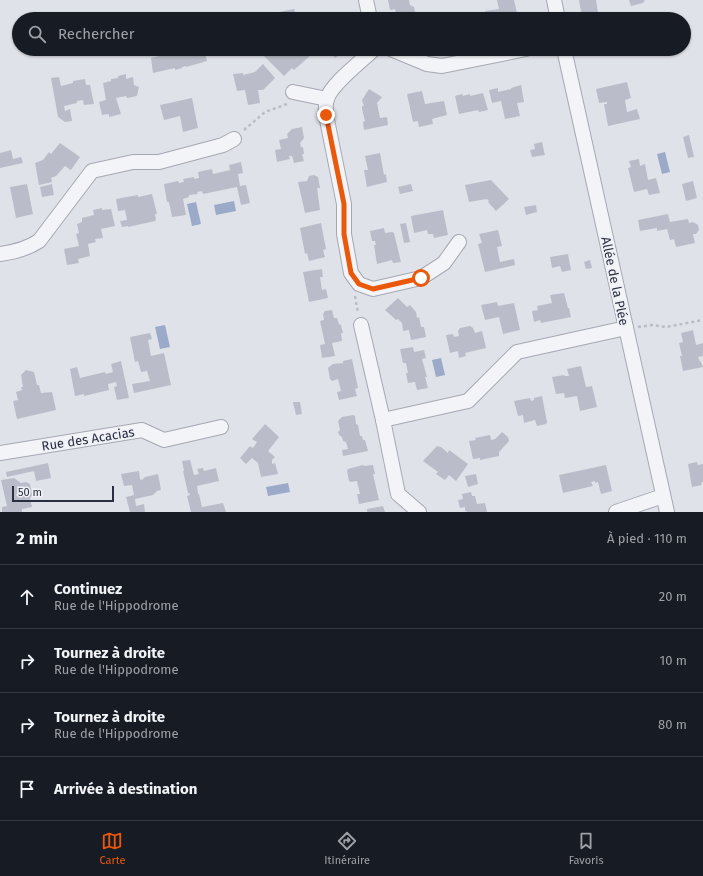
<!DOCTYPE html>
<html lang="fr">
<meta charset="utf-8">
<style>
body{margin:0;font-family:"Fira Sans",sans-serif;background:#242831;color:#f1f3f6}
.scale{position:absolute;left:12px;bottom:10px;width:102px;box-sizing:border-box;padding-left:4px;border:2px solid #292e40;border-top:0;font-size:11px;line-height:14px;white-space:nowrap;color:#292e40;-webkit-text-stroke:3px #eff1f6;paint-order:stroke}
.stop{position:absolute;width:12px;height:12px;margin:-9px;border:3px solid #ea580c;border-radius:50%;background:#fff}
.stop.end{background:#ea580c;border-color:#fff;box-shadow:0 1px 4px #0008}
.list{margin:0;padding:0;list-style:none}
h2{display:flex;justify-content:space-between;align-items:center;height:52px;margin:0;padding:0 16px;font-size:17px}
h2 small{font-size:13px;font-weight:400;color:#9ea1a6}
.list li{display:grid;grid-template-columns:26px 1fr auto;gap:12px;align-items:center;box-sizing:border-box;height:64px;padding:0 16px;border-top:1px solid #363941}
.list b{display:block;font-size:15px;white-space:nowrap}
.list p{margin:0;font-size:13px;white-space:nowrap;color:#9ea1a6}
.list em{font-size:13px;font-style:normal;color:#9ea1a6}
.icon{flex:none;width:22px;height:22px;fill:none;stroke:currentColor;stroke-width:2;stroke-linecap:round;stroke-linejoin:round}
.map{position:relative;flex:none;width:703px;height:512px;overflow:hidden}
.search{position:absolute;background:#171b24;box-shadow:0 1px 3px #0004;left:12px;right:12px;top:12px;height:44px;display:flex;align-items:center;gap:10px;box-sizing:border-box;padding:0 14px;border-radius:22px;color:#9ea1a6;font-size:15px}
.sheet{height:308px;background:#171b24}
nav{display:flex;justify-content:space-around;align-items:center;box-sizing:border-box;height:56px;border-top:1px solid #363941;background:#171b24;font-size:11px;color:#9ea1a6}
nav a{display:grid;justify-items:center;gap:2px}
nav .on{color:#ea580c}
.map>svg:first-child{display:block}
.water{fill:#9baac9}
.building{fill:#babdc9}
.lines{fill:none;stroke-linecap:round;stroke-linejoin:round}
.minor-casing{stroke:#a5a8b3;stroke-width:16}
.path{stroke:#babdc4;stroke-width:2.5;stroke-dasharray:3 3;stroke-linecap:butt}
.minor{stroke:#f3f4f7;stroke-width:14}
.route{stroke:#ea580c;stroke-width:5}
.labels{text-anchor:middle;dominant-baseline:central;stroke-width:3.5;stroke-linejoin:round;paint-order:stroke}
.street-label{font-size:13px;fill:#292e40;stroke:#eff1f6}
</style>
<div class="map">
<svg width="703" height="512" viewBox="0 0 703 512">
<rect width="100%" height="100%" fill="#e0e2e9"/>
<g class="water">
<polygon points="665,152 670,172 662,174 657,154"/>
<polygon points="234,201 236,211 216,215 214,205"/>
<polygon points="196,202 201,224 192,226 187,204"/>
<polygon points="165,325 170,347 160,349 155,327"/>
<polygon points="441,358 445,375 436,377 432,360"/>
<polygon points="288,483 290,492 268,496 266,487"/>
</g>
<g class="building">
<polygon points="388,0 409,0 410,5 414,7 416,16 419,16 419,19 397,19 395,9 390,10"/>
<polygon points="497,0 514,0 518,17 516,19 487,19 485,11 499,9"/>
<polygon points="579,0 596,0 598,13 582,17"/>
<polygon points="629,0 645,0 643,3 631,6"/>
<polygon points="294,9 297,18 296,19 285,19 279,12"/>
<polygon points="313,12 320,19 307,19"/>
<polygon points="181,49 190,49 192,52 204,50 207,61 186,67 186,66 182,67 182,68 175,70 175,68 153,73 151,58 172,53 172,51"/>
<polygon points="271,49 281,49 285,53 289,49 304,49 311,55 294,70 292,68 284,76 264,56"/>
<polygon points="327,49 343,49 339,53 340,54 335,58"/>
<polygon points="263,64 275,78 263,90 258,90 260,103 248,105 245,90 237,91 233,74 243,73 243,75 255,72"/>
<polygon points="126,74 126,79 133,77 134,85 139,87 137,96 127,98 126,96 116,98 121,114 109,117 109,114 102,115 99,102 106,100 103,83 111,81 111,79 118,78 118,76"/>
<polygon points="59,77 61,86 73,83 73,81 85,79 86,85 90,85 94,104 84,105 83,100 77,101 77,103 64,106 65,111 70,109 72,121 65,122 58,117 51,78"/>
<polygon points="627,82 631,98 625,100 627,112 637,109 640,119 608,126 604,104 607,104 607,102 599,103 596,89"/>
<polygon points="521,85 524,102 517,103 520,116 505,119 501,101 492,103 489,90 498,88 498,92 511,89 511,88"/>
<polygon points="369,89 382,97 377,103 380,118 387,117 388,125 364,130 363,122 365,121 362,109 362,106 364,106 362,100"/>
<polygon points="422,91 425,104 444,101 447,115 432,119 433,124 419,127 418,121 413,122 407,94"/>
<polygon points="483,93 488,110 479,112 478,110 459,114 455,96 462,94 463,96 470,94 470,96"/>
<polygon points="192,98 198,128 183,132 180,116 164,120 160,105"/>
<polygon points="302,127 304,138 300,143 301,147 303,147 304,154 302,154 304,161 294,163 292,156 289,156 290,159 277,162 275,150 281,149 279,140 288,138 287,134 292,129"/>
<polygon points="689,135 694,157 688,158 683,137"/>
<polygon points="542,142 545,155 532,157 530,150 535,149 534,144"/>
<polygon points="60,143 80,157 71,170 65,166 56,176 51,178 52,182 39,185 35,163 43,160 49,152 51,154"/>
<polygon points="11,150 13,159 21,157 23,163 0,168 0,153"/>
<polygon points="380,153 384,175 386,174 387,182 367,187 364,170 368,170 365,156"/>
<polygon points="639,159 640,166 645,164 648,180 656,178 660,193 649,195 647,189 634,192 628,168 631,167 629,161"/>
<polygon points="241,162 243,173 238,174 240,186 246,185 250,203 241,205 237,187 203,194 202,191 197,192 198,194 189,195 189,197 183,199 186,215 172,217 169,202 167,202 164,184 178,181 179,183 184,182 183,179 194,177 194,179 199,178 198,172 212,169 213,174 230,170 229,165"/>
<polygon points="314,175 318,177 320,188 317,188 320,210 305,213 298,182 307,181 309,176"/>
<polygon points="491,180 509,199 496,211 488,202 489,201 487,199 469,202 465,185"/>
<polygon points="693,181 697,198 686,201 682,184"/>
<polygon points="27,184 33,214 16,218 10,187"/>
<polygon points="52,184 54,195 42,197 40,187"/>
<polygon points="411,184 413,191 400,194 398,187"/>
<polygon points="152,194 157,214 155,214 156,219 155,221 128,227 128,226 122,227 120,221 127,220 125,210 118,211 116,199 138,195 138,197"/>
<polygon points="536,205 537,212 526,215 524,207"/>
<polygon points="102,208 102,210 111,209 115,226 101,229 103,238 95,239 96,242 88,244 90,256 78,259 79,263 67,265 64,249 79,246 76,234 79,233 77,224 82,222 82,218 94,215 93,210"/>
<polygon points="443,210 448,235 434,238 433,234 428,234 427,230 414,233 411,216"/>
<polygon points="668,214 670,222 688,219 689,223 693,222 698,225 699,230 696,234 693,234 695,243 676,247 674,239 670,240 667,229 657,231 657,228 640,231 638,220"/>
<polygon points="321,223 326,249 323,250 325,257 309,261 307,253 305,254 300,228"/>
<polygon points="406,223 410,242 404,243 400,224"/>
<polygon points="384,228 385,233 392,232 394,233 401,262 393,263 392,260 377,264 374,245 376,245 375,241 372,241 370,231"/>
<polygon points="498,230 502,246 497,247 500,262 514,259 515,265 485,272 478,244 482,243 479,234"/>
<polygon points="568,254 571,270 562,272 560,266 552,268 550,257"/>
<polygon points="590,260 592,268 586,269 584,262"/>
<polygon points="322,269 323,277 320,277 322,290 326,289 328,298 309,302 303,272"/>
<polygon points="564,293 568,308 569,308 571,317 541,323 540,320 534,322 532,311 538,310 537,306 552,303 550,295"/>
<polygon points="398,298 407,307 410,305 416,312 417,318 419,317 421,327 424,327 426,337 411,340 409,330 403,331 402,323 398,319 396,320 385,310"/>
<polygon points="497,302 498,306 514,303 520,330 503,334 499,317 485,320 481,305"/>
<polygon points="332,310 334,318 337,318 339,324 341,325 343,333 341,333 342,341 332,343 335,356 322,358 320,345 325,344 320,321 324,320 323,314 325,311"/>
<polygon points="470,326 473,328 475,333 482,331 486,348 465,353 466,356 459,358 458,351 450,353 446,335 453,334 454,337 459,336 458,331 460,328"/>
<polygon points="693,330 696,345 703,343 703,356 698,357 699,360 701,362 703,367 683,371 680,356 682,356 679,343 683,342 681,333"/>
<polygon points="150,333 152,339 148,340 151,356 164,353 171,385 134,393 132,384 150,381 147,371 141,372 138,361 135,362 130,337"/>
<polygon points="413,347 414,352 424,350 426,358 422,359 427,377 425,377 428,388 417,390 415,382 408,383 406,373 408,373 406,363 403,363 400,349"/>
<polygon points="352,359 358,388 355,389 357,396 339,400 337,392 341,391 338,379 332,381 330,379 328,368 333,364 343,363 343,361"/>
<polygon points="121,361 129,398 117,400 114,387 117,386 116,382 108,384 109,390 84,396 84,394 75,396 70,369 77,367 80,378 105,372 106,374 113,372 111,364"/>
<polygon points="581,366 586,387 592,386 597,407 580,411 577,396 565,398 564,393 556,394 552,377 564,375 565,376 569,376 567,369"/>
<polygon points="26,370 34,372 37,385 39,385 41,393 52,392 56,410 17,419 13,401 18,400 16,392 22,390 21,387 23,387 21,375"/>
<polygon points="542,396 547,422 546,424 537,426 535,420 524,423 523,415 518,416 514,401 530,398 531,401 534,400 534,398"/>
<polygon points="293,402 300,402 302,414 296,415"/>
<polygon points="353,415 355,416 356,424 358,425 360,436 362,436 363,440 365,440 368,451 343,456 342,450 348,449 346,442 343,441 342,437 339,435 338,432 340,430 338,421 342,417"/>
<polygon points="265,424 279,437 268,451 275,457 272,460 272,464 275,463 278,474 261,477 258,463 252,458 246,464 240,458 250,446 253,448 257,442 252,439"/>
<polygon points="502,432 508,437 509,441 499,452 499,456 480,460 480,458 473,459 469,441 476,440 475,438 490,435 491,440 495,439"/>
<polygon points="437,446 441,447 448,453 449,450 468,464 456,481 449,475 445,480 436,474 438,472 423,461"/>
<polygon points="190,460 194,475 199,474 197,469 203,468 204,471 216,468 219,481 197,486 198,494 199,494 202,507 223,503 226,512 191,512 187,496 190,495 189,493 188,493 183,471 184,471 182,461"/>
<polygon points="697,462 698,465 703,464 703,482 701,483 702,485 692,487 688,464"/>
<polygon points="48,463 51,478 36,481 34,471 7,477 6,472"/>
<polygon points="363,465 364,466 373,465 375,474 373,474 379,500 359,504 357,494 360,494 357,481 351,482 349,481 347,471 348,469"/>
<polygon points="606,465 612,491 601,494 598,482 595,483 595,481 591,482 593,486 563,493 559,475"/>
<polygon points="139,471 140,479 142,480 145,477 158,474 161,490 157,491 153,495 135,499 136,506 144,504 145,512 130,512 126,497 134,495 132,485 124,486 121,474"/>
<polygon points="476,474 478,484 468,487 465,476"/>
<polygon points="14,478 21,483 26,482 30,484 32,495 30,498 32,507 22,509 22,512 2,512 2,507 7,506 1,480"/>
<polygon points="471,492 472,496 475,496 477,504 485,503 487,512 468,512 465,511 465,507 460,508 458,500 463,499 462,494"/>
<polygon points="383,506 385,512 367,512 367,509"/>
</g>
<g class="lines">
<g class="minor-casing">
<g id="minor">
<polyline points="366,0 370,19"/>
<polyline points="554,0 558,19"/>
<path d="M374 49C362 61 331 84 327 99 325 104 326 110 326 115L344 204V234L351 273 359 284 373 289 421 278 444 263 459 242"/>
<polyline points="391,49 427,64 442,66 526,49"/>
<polyline points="564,49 667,512"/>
<polyline points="293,92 327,99"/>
<path d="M0 254C15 252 27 249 39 241L92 171 133 162H159L223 145 234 139"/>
<polyline points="361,325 383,420"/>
<polyline points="0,453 142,430 164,440 221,427"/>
<polyline points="419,512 398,494 383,420 468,401 517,352 626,328"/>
<polyline points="616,512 663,496"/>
</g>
</g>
<g class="path">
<polyline points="244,130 265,112 287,104"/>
<polyline points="355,296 358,313"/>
<polyline points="638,327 652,325 666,327 703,320"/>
</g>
<use href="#minor" class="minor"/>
</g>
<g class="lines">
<polyline class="route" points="326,115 344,204 344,234 351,273 359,284 373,289 421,278"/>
</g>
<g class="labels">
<g class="street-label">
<text transform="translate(615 281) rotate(78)">Allée de la Plée</text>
<text transform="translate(88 439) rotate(-9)">Rue des Acacias</text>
</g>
</g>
</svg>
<div class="scale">50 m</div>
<div class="stop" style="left:421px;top:278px"></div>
<div class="stop end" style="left:326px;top:115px"></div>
<div class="search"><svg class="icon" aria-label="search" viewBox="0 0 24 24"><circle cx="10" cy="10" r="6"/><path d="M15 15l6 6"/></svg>Rechercher</div>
</div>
<section class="sheet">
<h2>2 min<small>À pied · 110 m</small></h2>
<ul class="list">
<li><svg class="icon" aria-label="ahead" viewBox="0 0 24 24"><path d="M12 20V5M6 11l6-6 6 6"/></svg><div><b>Continuez</b><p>Rue de l'Hippodrome</p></div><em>20 m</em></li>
<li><svg class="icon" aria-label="right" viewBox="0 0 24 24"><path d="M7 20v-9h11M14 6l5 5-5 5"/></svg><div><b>Tournez à droite</b><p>Rue de l'Hippodrome</p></div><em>10 m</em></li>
<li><svg class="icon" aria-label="right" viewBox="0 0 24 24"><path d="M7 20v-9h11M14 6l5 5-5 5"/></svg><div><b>Tournez à droite</b><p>Rue de l'Hippodrome</p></div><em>80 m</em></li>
<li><svg class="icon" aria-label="arrive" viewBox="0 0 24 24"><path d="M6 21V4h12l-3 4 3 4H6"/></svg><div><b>Arrivée à destination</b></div></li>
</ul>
</section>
<nav>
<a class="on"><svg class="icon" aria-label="map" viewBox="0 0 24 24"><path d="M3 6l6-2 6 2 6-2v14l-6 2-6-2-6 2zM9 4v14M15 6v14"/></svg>Carte</a>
<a><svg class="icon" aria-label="directions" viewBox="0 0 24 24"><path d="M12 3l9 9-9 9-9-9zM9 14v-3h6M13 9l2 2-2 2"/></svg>Itinéraire</a>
<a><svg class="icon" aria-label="saved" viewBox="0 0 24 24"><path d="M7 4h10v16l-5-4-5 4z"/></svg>Favoris</a>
</nav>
